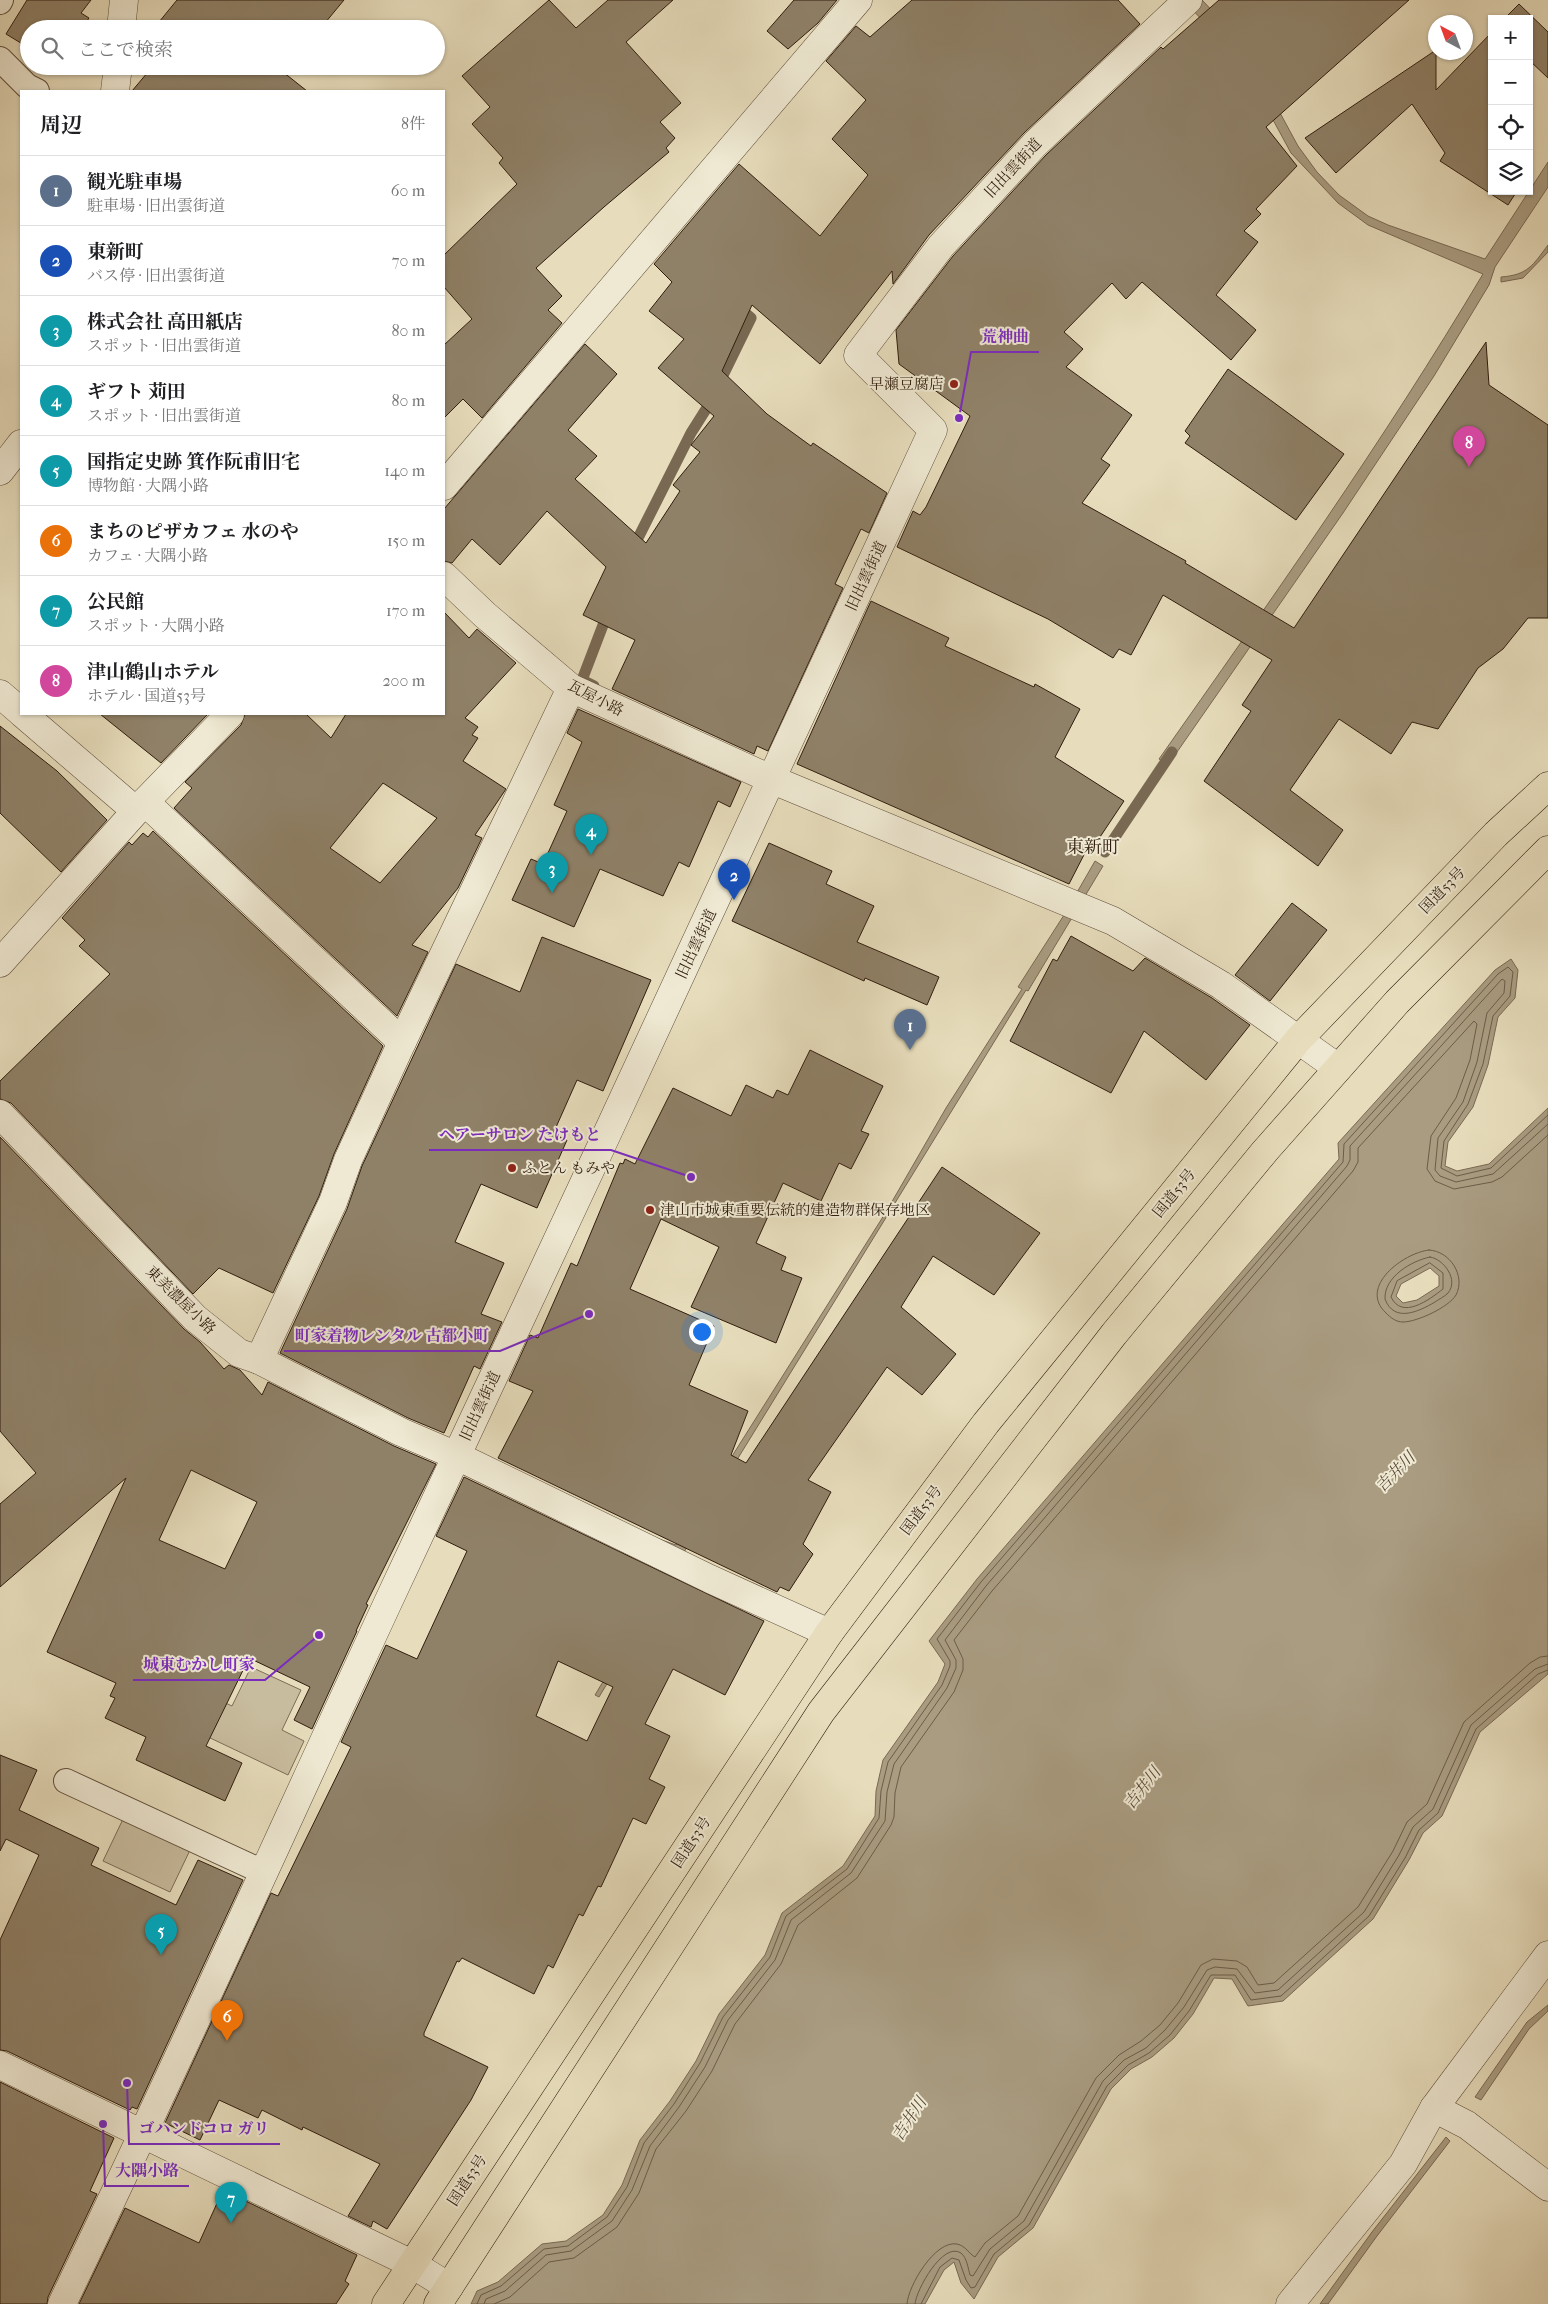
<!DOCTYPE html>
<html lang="ja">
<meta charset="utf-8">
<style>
body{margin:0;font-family:"IM FELL French Canon","Noto Serif JP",serif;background:#f6f6f6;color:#202124}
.controls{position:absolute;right:15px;top:15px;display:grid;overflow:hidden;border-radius:0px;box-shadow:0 1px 4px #0004}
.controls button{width:45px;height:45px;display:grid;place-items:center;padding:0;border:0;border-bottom:1px solid #e0e0e0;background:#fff;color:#202124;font:25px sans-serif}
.compass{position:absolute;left:1428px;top:15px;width:45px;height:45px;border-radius:50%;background:#fff;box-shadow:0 1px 4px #0004;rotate:319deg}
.you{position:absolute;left:701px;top:1331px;width:18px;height:18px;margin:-12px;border:4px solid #fff;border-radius:50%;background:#1a73e8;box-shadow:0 0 0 8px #1a73e833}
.badge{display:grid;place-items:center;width:32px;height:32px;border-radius:50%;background:#8f2418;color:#fff;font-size:16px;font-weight:700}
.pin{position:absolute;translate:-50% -41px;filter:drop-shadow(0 1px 2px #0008)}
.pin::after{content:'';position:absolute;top:26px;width:18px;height:15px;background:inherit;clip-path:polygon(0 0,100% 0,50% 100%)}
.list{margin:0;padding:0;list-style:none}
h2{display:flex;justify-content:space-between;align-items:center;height:65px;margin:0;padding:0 20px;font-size:21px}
h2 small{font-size:16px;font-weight:400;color:#757577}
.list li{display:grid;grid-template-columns:32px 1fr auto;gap:15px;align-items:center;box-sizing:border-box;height:70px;padding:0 20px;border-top:1px solid #e0e0e0}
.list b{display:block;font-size:19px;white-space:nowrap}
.list p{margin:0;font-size:16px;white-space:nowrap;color:#757577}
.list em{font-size:16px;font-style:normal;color:#757577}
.icon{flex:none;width:28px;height:28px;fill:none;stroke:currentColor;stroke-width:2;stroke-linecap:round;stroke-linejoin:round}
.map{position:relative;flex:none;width:1548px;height:2304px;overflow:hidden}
.search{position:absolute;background:#fff;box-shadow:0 1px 4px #0004;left:20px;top:20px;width:425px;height:55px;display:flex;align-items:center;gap:12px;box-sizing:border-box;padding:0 18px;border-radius:28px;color:#757577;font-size:19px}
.panel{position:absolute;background:#fff;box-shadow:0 1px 4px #0004;left:20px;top:90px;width:425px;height:625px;border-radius:0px}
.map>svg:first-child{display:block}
.green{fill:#c8bc9e;stroke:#7c6c56}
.water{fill:#a99c81;stroke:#796953;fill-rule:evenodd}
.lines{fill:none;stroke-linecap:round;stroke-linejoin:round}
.shore{stroke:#6c5c48;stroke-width:1}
.stream{stroke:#796953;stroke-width:11}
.building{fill:#8f8168;stroke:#301d0e;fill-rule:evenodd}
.service-casing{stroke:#5e4d3a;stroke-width:26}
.minor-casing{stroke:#5e4d3a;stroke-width:29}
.trunk-casing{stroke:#301d0e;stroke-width:29}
.service{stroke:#efe9d3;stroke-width:24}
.minor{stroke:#efe9d3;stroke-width:28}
.trunk{stroke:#e7ddbc;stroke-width:28}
.poi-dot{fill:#8f2418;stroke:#efe9d3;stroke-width:2}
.labels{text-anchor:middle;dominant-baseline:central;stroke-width:4;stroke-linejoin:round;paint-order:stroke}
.street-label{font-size:15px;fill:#301d0e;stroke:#efe9d3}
.poi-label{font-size:15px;fill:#301d0e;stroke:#efe9d3;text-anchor:start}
.water-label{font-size:16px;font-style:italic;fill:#5a4936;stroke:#efe9d3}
.quarter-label{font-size:18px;fill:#301d0e;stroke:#efe9d3}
.leader{fill:none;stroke:#7b2cbf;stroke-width:2}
.callout-dot{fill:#7b2cbf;stroke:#efe9d3;stroke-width:2}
.callout-label{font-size:16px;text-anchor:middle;font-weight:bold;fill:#7b2cbf;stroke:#efe9d3;stroke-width:4;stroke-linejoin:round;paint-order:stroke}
</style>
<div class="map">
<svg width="1548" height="2304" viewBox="0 0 1548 2304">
<rect width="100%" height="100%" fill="#e7ddbc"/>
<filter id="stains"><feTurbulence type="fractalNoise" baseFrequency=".004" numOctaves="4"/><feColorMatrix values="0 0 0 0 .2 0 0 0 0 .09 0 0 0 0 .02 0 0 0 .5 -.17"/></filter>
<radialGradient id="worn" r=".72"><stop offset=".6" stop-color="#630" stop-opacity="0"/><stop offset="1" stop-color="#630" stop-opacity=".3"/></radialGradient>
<g class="green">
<polygon points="251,1667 301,1690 282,1730 304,1741 288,1775 164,1716 180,1682 232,1706"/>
<polygon points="124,1817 191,1848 170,1892 103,1861"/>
</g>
<g class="water">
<path d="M1183 0H1202L1241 41 1298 146 1317 172 1339 195 1368 216 1388 225 1485 259 1548 162V187L1495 267 1489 285 1434 376 1343 513 1168 765 1159 759C1271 600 1383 442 1483 274L1368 225 1338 203 1291 153 1247 72 1234 53Z"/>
<path d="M1548 245V252L1523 278 1501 282V277C1528 275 1533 265 1548 245Z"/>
<polygon points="1095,861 1103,866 1028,991 1026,990 991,1047 727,1476 651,1611 599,1697 595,1695 625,1645 642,1604 663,1567 639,1532 676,1545 886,1212 946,1108 1022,989 1018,987 1064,915"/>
<path d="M1511 959 1518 970 1515 998 1498 1017 1488 1065 1473 1107 1448 1142 1445 1166 1457 1171 1489 1164 1548 1108V1674L1480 1732 1442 1816 1423 1833 1409 1860 1373 1919 1283 2001 1248 2006 1232 1979 1214 1978 1193 2014 1174 2038 1152 2057 1131 2069 1111 2089 1033 2228 998 2257 974 2299 961 2283 954 2262 944 2270 925 2304H471L477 2291 498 2282 542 2244 566 2241 603 2215 622 2185 640 2140 670 2101 696 2061 719 2014 765 1955 782 1913 843 1866 875 1816 876 1791 883 1760 938 1682 945 1664 929 1641 977 1579 1339 1159 1338 1143 1495 970ZM1430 1268 1439 1276V1286L1417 1300 1403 1303 1396 1296 1401 1284Z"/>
<polygon points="1548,2005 1548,2011 1529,2029 1481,2100 1475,2097 1527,2022"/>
<polygon points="1446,2137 1450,2141 1377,2236 1328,2304 1320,2304 1372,2232"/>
</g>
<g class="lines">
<g class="shore">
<path d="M1429 1250C1450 1251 1466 1276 1456 1295 1449 1307 1417 1322 1403 1322 1396 1322 1391 1318 1386 1313 1358 1287 1403 1253 1429 1250Z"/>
<path d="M1430 1257C1444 1259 1459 1280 1448 1293 1444 1297 1439 1299 1435 1302 1418 1312 1394 1323 1385 1299 1384 1277 1411 1261 1430 1257Z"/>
<path d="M1430 1263 1443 1273V1289C1429 1300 1402 1320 1391 1297L1397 1281Z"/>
<polyline points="477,2304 481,2295 501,2286 544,2249 568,2246 607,2217 627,2187 644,2143 674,2104 700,2063 723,2017 770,1957 786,1916 847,1869 879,1818 881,1791 888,1762 942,1685 950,1666 950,1661 937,1639 981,1582 1343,1162 1344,1144 1498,974 1508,967 1513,972 1510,996 1493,1016 1483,1064 1468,1104 1444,1141 1441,1168 1457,1176 1491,1168 1548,1115"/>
<polyline points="484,2304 486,2299 505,2291 546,2255 571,2251 612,2221 632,2190 650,2146 679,2107 705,2067 728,2020 775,1960 791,1920 851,1873 885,1821 887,1792 894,1764 947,1688 956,1668 956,1660 945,1640 986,1586 1347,1166 1350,1160 1350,1146 1502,979 1505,981 1504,993 1487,1013 1477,1062 1463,1102 1438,1138 1435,1170 1440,1176 1456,1182 1493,1174 1548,1124"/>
<polyline points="494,2304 510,2297 549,2262 574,2258 617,2227 639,2193 656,2149 686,2111 712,2071 735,2024 781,1964 798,1925 857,1878 891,1825 894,1817 895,1793 901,1767 954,1692 963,1670 963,1659 954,1640 992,1591 1353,1171 1358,1162 1358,1148 1474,1021 1477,1024 1470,1060 1456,1098 1431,1136 1427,1169 1435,1181 1454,1189 1492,1182 1502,1177 1548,1135"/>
<path d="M907 2304C908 2286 935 2240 957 2244 966 2246 969 2254 975 2257L985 2243 1018 2216 1096 2078 1119 2055 1141 2041 1160 2025 1178 2003 1201 1965 1213 1959 1237 1961 1247 1967 1258 1985 1274 1983 1358 1907 1393 1851 1407 1822 1427 1804 1464 1722 1530 1663 1540 1657 1548 1656"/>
<path d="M915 2304C916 2290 943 2241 961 2253 967 2258 968 2268 970 2275L973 2276 990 2249 1024 2221 1103 2081 1124 2060 1146 2048 1165 2030 1184 2007 1207 1970 1215 1967 1237 1969 1255 1993 1278 1990 1364 1912 1399 1855 1413 1827 1433 1809 1471 1725 1535 1669 1548 1664"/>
<polyline points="921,2304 940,2267 952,2258 959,2260 966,2280 971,2288 975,2287 994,2254 1029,2225 1107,2086 1128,2065 1149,2053 1170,2035 1189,2011 1211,1975 1235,1975 1251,2000 1281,1996 1369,1916 1405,1858 1419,1830 1438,1813 1476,1729 1538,1674 1548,1670"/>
</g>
<g class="stream">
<polyline points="632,550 691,433 708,406 751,318 736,305"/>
<polyline points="594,686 582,680 608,612"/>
<polyline points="1105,852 1172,752"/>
</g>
</g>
<g class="building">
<polygon points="27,0 91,0 81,13 89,18 82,29 29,29 29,48 6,34"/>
<polygon points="177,0 344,0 320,29 168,29 159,22"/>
<polygon points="549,0 576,28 608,0 673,0 626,42 681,103 660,122 675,138 666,148 669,152 604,207 536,268 562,296 548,310 562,323 482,418 463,399 444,418 444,345 472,319 444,287 444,255 517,184 499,163 503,158 472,124 490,107 462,76"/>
<polygon points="794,0 837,0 818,23 788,49 767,31"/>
<polygon points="912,0 1118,0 1140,24 1024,133 929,235 893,284 892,271 820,364 752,305 722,371 767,414 811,446 813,443 887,493 869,533 861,529 835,584 843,588 768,751 757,746 754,754 612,689 635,640 583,615 606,567 547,511 500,565 472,539 452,563 444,561 444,509 585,344 617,374 568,430 597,456 575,479 646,543 680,491 673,485 700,452 691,445 714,416 658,368 684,339 649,311 672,282 654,264 739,164 820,236 868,175 832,139 866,100 826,61 856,26 870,37"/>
<polygon points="1219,0 1409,0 1266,127 1297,166 1256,209 1261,214 1244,231 1258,242 1216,295 1256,330 1231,360 1142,282 1126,299 1112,283 1064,332 1083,349 1066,367 1132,415 1101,459 1110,465 1082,503 1186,561 1185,563 1294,628 1486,342 1489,385 1548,425 1548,618 1528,618 1503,649 1478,668 1438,729 1412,722 1391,754 1339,719 1290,790 1343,830 1318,866 1204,781 1251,711 1242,705 1272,660 1163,595 1131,655 1119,649 1113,658 1048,619 897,547 913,511 920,515 926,507 970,416 899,364 896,330 953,256 1046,155 1161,47 1163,49"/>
<polygon points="1519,4 1548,32 1548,78 1529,60 1529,19 1504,19"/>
<polygon points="1492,32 1492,191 1517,191 1508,205 1440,161 1445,153 1412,104 1336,173 1305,138 1436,50 1436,90"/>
<polygon points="153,66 288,66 283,72 307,91 132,91"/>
<polygon points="1228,369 1344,454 1296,520 1185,443 1190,436 1185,431"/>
<polygon points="871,601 949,638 945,646 1034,687 1035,684 1080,709 1055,757 1124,801 1092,849 1088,847 1069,884 797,764"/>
<path d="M444 612 469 638 477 629 516 663 465 718 478 727 472 735 478 738 463 761 506 789 475 835 482 838 458 888 412 945 428 952 397 1016 174 808 192 788 185 782 241 725 245 714H306L331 738 346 714H444ZM383 783 437 818 380 883 330 848Z"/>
<polygon points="578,709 741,782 730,807 718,801 689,867 679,862 663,896 600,869 574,927 512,900 531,859 543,864 567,811 554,805 582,742 567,733"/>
<polygon points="100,714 208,714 161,763"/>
<polygon points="0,726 57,771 107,820 61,872 0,813"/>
<polygon points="153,831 383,1046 334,1154 319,1196 273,1293 219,1268 193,1294 11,1103 0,1099 0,1081 110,974 79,946 85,940 62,918 129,842 132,845 143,833 148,837"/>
<polygon points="769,843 832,871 826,884 874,906 857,942 939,977 927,1005 865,978 864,981 732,921"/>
<polygon points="1292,903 1327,930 1270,1001 1235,975"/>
<polygon points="1071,936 1133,971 1145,958 1212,998 1250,1025 1206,1080 1144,1031 1111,1093 1010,1041 1053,959 1057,961"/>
<polygon points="542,937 651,980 603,1091 577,1080 553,1134 567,1140 537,1208 481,1184 455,1242 504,1263 481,1314 502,1322 480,1369 474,1366 444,1433 408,1418 280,1353 347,1209 362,1166 456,964 520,992"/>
<polygon points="810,1050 883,1086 861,1131 869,1134 851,1169 839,1163 821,1201 783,1183 756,1243 786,1257 781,1270 802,1278 776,1343 691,1307 719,1247 661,1219 630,1289 714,1326 689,1385 748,1411 731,1455 746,1463 942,1167 1040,1233 994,1295 933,1256 901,1307 956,1354 922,1395 887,1367 808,1480 831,1492 803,1544 813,1554 789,1591 780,1587 777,1592 498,1458 533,1391 509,1381 530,1335 538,1338 571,1263 577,1266 620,1163 623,1164 625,1159 635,1164 673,1088 731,1116 746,1085 773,1098 777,1090 788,1095"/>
<path d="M0 1137 184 1329 200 1342 224 1369 229 1365 240 1370 262 1395 268 1382 394 1446 436 1464 366 1604 368 1605 356 1631H357L312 1729 294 1720 310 1687 249 1658 206 1746 242 1763 225 1801 136 1760 146 1737 105 1718 115 1698 110 1696 116 1683 47 1652 126 1478 0 1587V1504L36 1473 0 1431ZM191 1470 257 1502 225 1569 159 1540Z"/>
<path d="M464 1477 764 1621 725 1695 673 1669 645 1724 670 1736 649 1779 665 1787 646 1824 633 1818 601 1887 598 1886 583 1916 579 1914 553 1968 548 1965 534 1994 462 1958 459 1962 457 1961 424 2033V2036L488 2067 471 2100 387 2229 373 2221 371 2227 348 2216 380 2164 303 2127 302 2130 262 2110 258 2118 219 2100 200 2140 165 2123 271 1893 278 1896 351 1747 341 1742 386 1645 417 1659 467 1551 436 1536ZM558 1661 613 1687 587 1741 536 1716Z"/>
<polygon points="0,1755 37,1770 19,1810 99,1848 91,1865 176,1905 198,1860 243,1880 137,2109 132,2107 130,2110 7,2051 0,2050 0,1940 39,1855 6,1839 0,1851"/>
<polygon points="0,2082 114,2138 90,2191 97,2194 48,2297 47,2304 0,2304"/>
<polygon points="223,2190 357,2255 345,2281 349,2284 336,2304 79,2304 125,2208 199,2243"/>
</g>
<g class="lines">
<g class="service-casing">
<g id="service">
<polyline points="0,2 1,0"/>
<polyline points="0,59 27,86 37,91"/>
<polyline points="66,1781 263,1872"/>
</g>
</g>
<g class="minor-casing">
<g id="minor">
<polyline points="121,29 124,0"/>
<polyline points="115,91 118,66"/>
<polyline points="0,471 21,444"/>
<polyline points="444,486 858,0"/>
<polyline points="444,576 485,615 571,688 773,780 1113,921 1221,985 1338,1068"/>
<polyline points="0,694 21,712"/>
<polyline points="23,714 136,811"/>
<polyline points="145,802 402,1042 348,1160 333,1202 259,1360"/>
<polyline points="0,963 136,811 230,714"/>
<polyline points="402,1042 571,688"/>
<polyline points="0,1114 195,1318 239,1353 259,1360 401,1432 457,1456 710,1579 829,1633"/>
<polyline points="0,2065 412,2264 449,2287"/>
<polyline points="1434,2108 1467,2125 1548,2187"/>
<path d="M62 2304C175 2070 281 1833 390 1598 572 1209 754 821 933 430L858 355 941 246 1035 144 1188 0"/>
<polyline points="1290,2304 1403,2164 1434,2108 1548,1955"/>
</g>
</g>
<g class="trunk-casing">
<g id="trunk">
<polyline points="386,2304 829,1633 986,1423 1298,1040 1496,834 1548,786"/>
<polyline points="438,2304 821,1712 1114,1334 1265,1151 1397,1002 1548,850"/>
</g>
</g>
<use href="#service" class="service"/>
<use href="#minor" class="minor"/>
<use href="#trunk" class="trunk"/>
</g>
<g class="poi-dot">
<circle cx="954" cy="384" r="5"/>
<circle cx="512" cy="1168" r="5"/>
<circle cx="650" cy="1210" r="5"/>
</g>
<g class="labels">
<g class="street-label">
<text transform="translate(1013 168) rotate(-47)">旧出雲街道</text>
<text transform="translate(866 576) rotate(-65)">旧出雲街道</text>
<text transform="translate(596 698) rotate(27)">瓦屋小路</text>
<text transform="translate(1442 890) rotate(-46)">国道53号</text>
<text transform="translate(696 944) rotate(-65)">旧出雲街道</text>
<text transform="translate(1174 1193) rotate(-51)">国道53号</text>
<text transform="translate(181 1300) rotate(44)">東美濃屋小路</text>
<text transform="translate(480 1406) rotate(-65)">旧出雲街道</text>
<text transform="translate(921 1510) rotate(-53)">国道53号</text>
<text transform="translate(691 1842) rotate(-57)">国道53号</text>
<text transform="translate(467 2180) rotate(-57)">国道53号</text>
</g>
<g class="poi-label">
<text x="944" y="384" text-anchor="end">早瀬豆腐店</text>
<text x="522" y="1168">ふとん もみや</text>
<text x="660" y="1210">津山市城東重要伝統的建造物群保存地区</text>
</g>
<g class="water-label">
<text transform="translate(1395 1472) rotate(-46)">吉井川</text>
<text transform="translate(1142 1788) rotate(-52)">吉井川</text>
<text transform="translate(909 2119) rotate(-57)">吉井川</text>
</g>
<g class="quarter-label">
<text x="1093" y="847">東新町</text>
</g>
</g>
<path class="leader" d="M959 418L971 352H1039M691 1177L611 1150H429M589 1314L500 1351H284M319 1635L265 1680H133M127 2083L129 2144H280M103 2124L105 2186H189"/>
<g class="callout-dot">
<circle cx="959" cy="418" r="5"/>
<circle cx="691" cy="1177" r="5"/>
<circle cx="589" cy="1314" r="5"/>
<circle cx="319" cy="1635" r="5"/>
<circle cx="127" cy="2083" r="5"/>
<circle cx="103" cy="2124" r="5"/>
</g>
<g class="callout-label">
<text x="1005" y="342">荒神曲</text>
<text x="520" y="1140">ヘアーサロン たけもと</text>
<text x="392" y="1341">町家着物レンタル 古都小町</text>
<text x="199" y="1670">城東むかし町家</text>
<text x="204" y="2134">ゴハンドコロ ガリ</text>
<text x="147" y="2176">大隅小路</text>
</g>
<rect width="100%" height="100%" filter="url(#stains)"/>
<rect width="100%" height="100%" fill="url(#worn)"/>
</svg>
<div class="controls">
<button>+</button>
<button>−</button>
<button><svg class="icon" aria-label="locate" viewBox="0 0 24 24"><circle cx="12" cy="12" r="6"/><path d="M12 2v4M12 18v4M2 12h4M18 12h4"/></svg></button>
<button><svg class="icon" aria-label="layers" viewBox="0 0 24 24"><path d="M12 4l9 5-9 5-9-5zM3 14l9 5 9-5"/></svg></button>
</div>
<svg class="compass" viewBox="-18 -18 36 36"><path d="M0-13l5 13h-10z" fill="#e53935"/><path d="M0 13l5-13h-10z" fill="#757577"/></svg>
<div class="you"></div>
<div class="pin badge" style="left:910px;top:1050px;background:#5c6f8a">1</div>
<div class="pin badge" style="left:734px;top:900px;background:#1a4fb4">2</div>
<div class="pin badge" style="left:552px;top:893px;background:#0f9aa8">3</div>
<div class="pin badge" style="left:591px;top:855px;background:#0f9aa8">4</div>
<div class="pin badge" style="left:161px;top:1955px;background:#0f9aa8">5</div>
<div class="pin badge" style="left:227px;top:2041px;background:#e8710a">6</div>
<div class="pin badge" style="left:231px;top:2223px;background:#0f9aa8">7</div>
<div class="pin badge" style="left:1469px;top:467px;background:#d1479c">8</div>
<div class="search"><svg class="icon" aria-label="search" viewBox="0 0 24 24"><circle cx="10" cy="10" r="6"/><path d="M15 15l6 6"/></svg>ここで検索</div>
<section class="panel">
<h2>周辺<small>8件</small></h2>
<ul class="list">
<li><span class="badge" style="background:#5c6f8a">1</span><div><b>観光駐車場</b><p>駐車場 · 旧出雲街道</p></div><em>60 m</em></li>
<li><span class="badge" style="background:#1a4fb4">2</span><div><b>東新町</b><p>バス停 · 旧出雲街道</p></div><em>70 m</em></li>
<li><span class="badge" style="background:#0f9aa8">3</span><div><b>株式会社 高田紙店</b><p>スポット · 旧出雲街道</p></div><em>80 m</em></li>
<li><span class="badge" style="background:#0f9aa8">4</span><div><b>ギフト 苅田</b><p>スポット · 旧出雲街道</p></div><em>80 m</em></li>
<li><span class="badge" style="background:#0f9aa8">5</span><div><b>国指定史跡 箕作阮甫旧宅</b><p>博物館 · 大隅小路</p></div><em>140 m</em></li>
<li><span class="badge" style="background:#e8710a">6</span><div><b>まちのピザカフェ 水のや</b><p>カフェ · 大隅小路</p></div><em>150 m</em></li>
<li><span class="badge" style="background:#0f9aa8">7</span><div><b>公民館</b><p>スポット · 大隅小路</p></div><em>170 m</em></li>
<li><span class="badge" style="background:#d1479c">8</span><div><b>津山鶴山ホテル</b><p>ホテル · 国道53号</p></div><em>200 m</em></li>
</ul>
</section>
</div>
